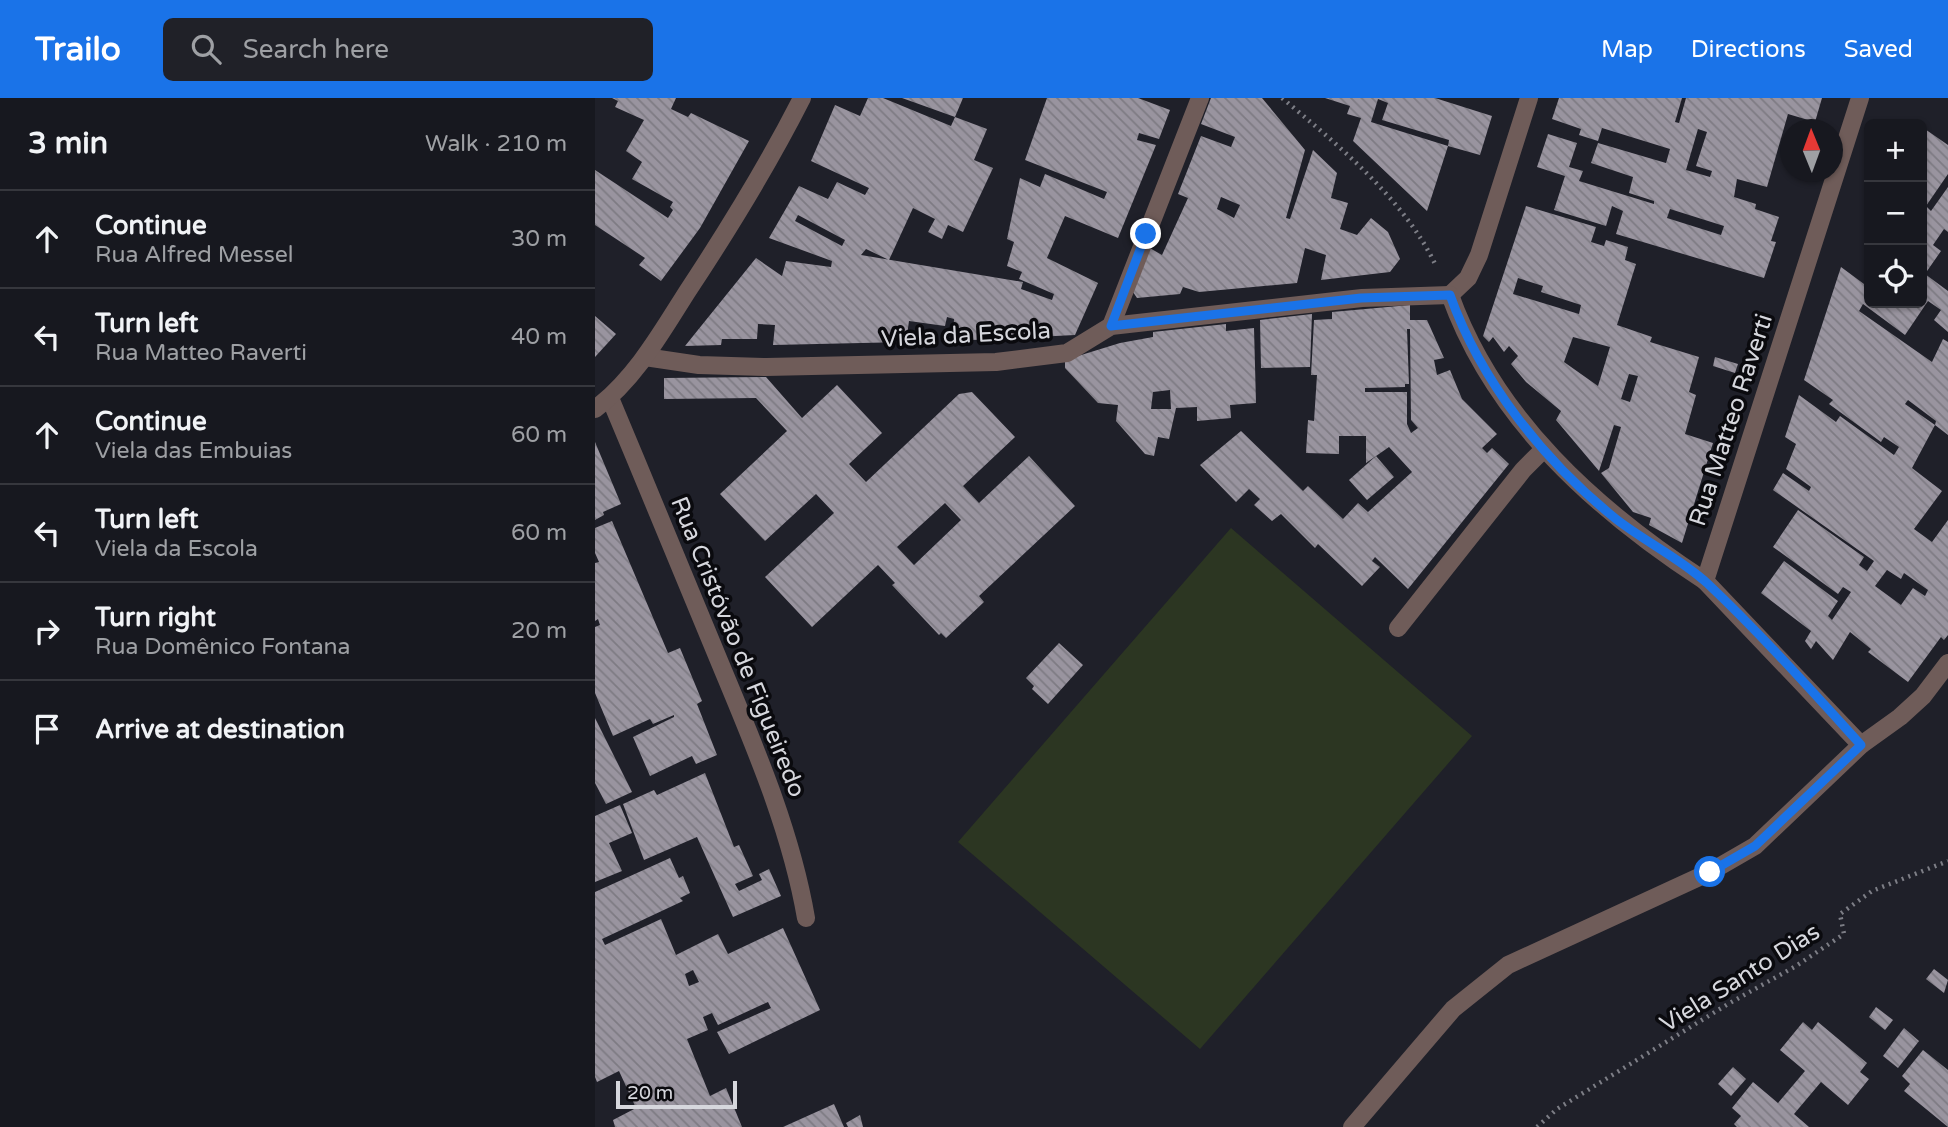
<!DOCTYPE html>
<meta charset="utf-8">
<style>
body{margin:0;font-family:"Varela Round",sans-serif;background:#202128;color:#f1f3f6}
.controls{position:absolute;right:21px;top:21px;display:grid;overflow:hidden;border-radius:10px;box-shadow:0 2px 5px #0004}
.controls button{width:63px;height:63px;display:grid;place-items:center;padding:0;border:0;border-bottom:2px solid #36373d;background:#17181f;color:#f1f3f6;font:35px sans-serif}
.compass{position:absolute;left:1185px;top:21px;width:63px;height:63px;border-radius:50%;background:#17181f;box-shadow:0 2px 5px #0004;rotate:359deg}
.scale{position:absolute;left:21px;bottom:18px;width:121px;box-sizing:border-box;padding-left:7px;border:4px solid #d6d7dd;border-top:0;font-size:19px;line-height:24px;white-space:nowrap;color:#d6d7dd;-webkit-text-stroke:5px #0a0a0e;paint-order:stroke}
.stop{position:absolute;width:21px;height:21px;margin:-16px;border:5px solid #1a73e8;border-radius:50%;background:#fff}
.stop.end{background:#1a73e8;border-color:#fff;box-shadow:0 2px 7px #0008}
.list{margin:0;padding:0;list-style:none}
h2{display:flex;justify-content:space-between;align-items:center;height:91px;margin:0;padding:0 28px;font-size:30px}
h2 small{font-size:23px;font-weight:400;color:#9ea0a4}
.list li{display:grid;grid-template-columns:46px 1fr auto;gap:21px;align-items:center;box-sizing:border-box;height:98px;padding:0 28px;border-top:2px solid #36373d}
.list b{display:block;font-size:26px;white-space:nowrap}
.list p{margin:0;font-size:23px;white-space:nowrap;color:#9ea0a4}
.list em{font-size:23px;font-style:normal;color:#9ea0a4}
.icon{flex:none;width:38px;height:38px;fill:none;stroke:currentColor;stroke-width:2;stroke-linecap:round;stroke-linejoin:round}
.map{position:relative;flex:none;width:1353px;height:1029px;overflow:hidden}
header{display:flex;align-items:center;gap:42px;box-sizing:border-box;height:98px;padding:0 35px;background:#1a73e8;color:#fff}
header strong{font-size:33px}
nav{display:flex;gap:38px;margin-inline-start:auto;font-size:24px}
.search{width:490px;height:63px;background:#202128;display:flex;align-items:center;gap:18px;box-sizing:border-box;padding:0 24px;border-radius:10px;color:#9ea0a4;font-size:26px}
main{display:flex}
aside{flex:1;background:#17181f}
.map>svg:first-child{display:block}
.green{fill:#2c3622}
.building{fill:url(#building-back-hatch);fill-rule:evenodd}
.lines{fill:none;stroke-linecap:round;stroke-linejoin:round}
.path{stroke:#7d7e86;stroke-width:4.5;stroke-dasharray:2 5;stroke-linecap:butt}
.minor{stroke:#6f5c59;stroke-width:18}
.route{stroke:#1a73e8;stroke-width:9}
.labels{text-anchor:middle;dominant-baseline:central;stroke-width:7;stroke-linejoin:round;paint-order:stroke}
.street-label{font-size:24px;fill:#d6d7dd;stroke:#0a0a0e}
</style>
<header>
<strong>Trailo</strong>
<div class="search"><svg class="icon" aria-label="search" viewBox="0 0 24 24"><circle cx="10" cy="10" r="6"/><path d="M15 15l6 6"/></svg>Search here</div>
<nav><a>Map</a><a>Directions</a><a>Saved</a></nav>
</header>
<main>
<aside>
<h2>3 min<small>Walk · 210 m</small></h2>
<ul class="list">
<li><svg class="icon" aria-label="ahead" viewBox="0 0 24 24"><path d="M12 20V5M6 11l6-6 6 6"/></svg><div><b>Continue</b><p>Rua Alfred Messel</p></div><em>30 m</em></li>
<li><svg class="icon" aria-label="left" viewBox="0 0 24 24"><path d="M17 20v-9H6M10 6l-5 5 5 5"/></svg><div><b>Turn left</b><p>Rua Matteo Raverti</p></div><em>40 m</em></li>
<li><svg class="icon" aria-label="ahead" viewBox="0 0 24 24"><path d="M12 20V5M6 11l6-6 6 6"/></svg><div><b>Continue</b><p>Viela das Embuias</p></div><em>60 m</em></li>
<li><svg class="icon" aria-label="left" viewBox="0 0 24 24"><path d="M17 20v-9H6M10 6l-5 5 5 5"/></svg><div><b>Turn left</b><p>Viela da Escola</p></div><em>60 m</em></li>
<li><svg class="icon" aria-label="right" viewBox="0 0 24 24"><path d="M7 20v-9h11M14 6l5 5-5 5"/></svg><div><b>Turn right</b><p>Rua Domênico Fontana</p></div><em>20 m</em></li>
<li><svg class="icon" aria-label="arrive" viewBox="0 0 24 24"><path d="M6 21V4h12l-3 4 3 4H6"/></svg><div><b>Arrive at destination</b></div></li>
</ul>
</aside>
<div class="map">
<svg width="1353" height="1029" viewBox="0 0 1353 1029">
<defs>
<pattern id="building-back-hatch" width="6" height="6" patternUnits="userSpaceOnUse" patternTransform="scale(1.75)"><rect width="6" height="6" fill="#99949f"/><path d="M-1 5l2 2M0 0l6 6M5-1l2 2" fill="none" stroke="#7e7b83"/></pattern>
</defs>
<rect width="100%" height="100%" fill="#1f2029"/>
<polygon class="green" points="636,430 877,638 605,951 363,744"/>
<g class="building">
<polygon points="17,0 81,0 76,11 93,19 96,15 154,43 105,130 66,183 44,167 50,160 0,127 0,72 73,120 78,112 75,109 78,104 37,81 47,64 31,53 49,22 20,9 23,3"/>
<path d="M273 0H288L356 28 360 19 307 0H368L360 19 392 31 379 62 398 70 368 134 353 127 347 141 333 134 340 121 318 110 294 162 271 151 266 157 428 184 426 191 457 202 459 196 424 181 427 174 412 168 419 144 412 141 425 80 445 89 450 76 509 101 512 94 430 62 452 0H543L575 12 564 41 544 35 542 42 561 47 523 140 470 118 452 160 503 185 480 237 358 243 359 221 352 219 350 228 314 223 311 244 178 247 180 227 163 226 162 241H127L126 247 90 248 161 160 187 178 191 163 236 169 237 163 174 140 204 88 233 101 242 84 270 97 274 90 216 63 240 7 265 18ZM203 117 250 142 247 148 200 123Z"/>
<path d="M616 0H667L710 52 691 120 695 121 718 52 742 75 736 100 753 105 745 131 762 137 776 120 793 134 805 161 795 174 726 182 731 157 710 150 702 185 604 194 588 189 585 196 542 200 536 191 553 149 567 157 593 100 583 96 606 38 636 49 640 39 606 26ZM626 99 645 107 639 120 622 111Z"/>
<polygon points="730,0 840,0 897,18 885,57 853,48 854,42 787,22 793,5 783,1 776,24 853,48 832,113 758,43 766,20 752,16 755,8"/>
<path d="M964 0H1087L1080 24 1084 25 1091 0H1227L1220 24 1193 16 1172 89 1142 81 1139 99 1161 106 1160 111 1184 119 1176 143 1181 144 1169 180 1021 136 1028 113 1017 108 1011 128 959 112 970 78 942 69 953 36 982 45 974 69 988 73 984 83 1059 106V103L1034 95 1038 79 996 65 1003 45 1071 65 1075 51 1007 30 1003 43 984 37 986 31 957 21ZM1103 31 1112 34 1101 68 1117 73 1115 79 1091 72ZM1075 111 1129 128 1126 137 1072 120Z"/>
<path d="M1327 29 1353 47V76L1331 108 1336 113 1353 89V134L1349 131 1338 147 1346 153 1330 176 1353 193V234L1339 222 1346 212 1333 203 1310 237 1268 206 1264 213 1337 264 1348 241 1353 244V337L1340 327 1341 323 1313 302 1310 306 1340 327 1317 370 1347 393 1319 431 1337 444 1353 422V537L1349 542 1346 539 1313 584 1273 554 1276 551 1255 534 1238 562 1221 543 1216 551 1210 543 1216 533 1166 495 1189 463 1243 503 1233 518 1237 522 1256 494 1248 489 1243 496 1178 449 1203 412 1269 459 1264 467 1272 473 1279 463 1178 392 1188 375 1214 393 1216 389 1191 371 1201 346 1190 339 1204 297 1241 324 1245 318 1299 357 1304 349 1289 339 1286 344 1234 306 1238 302 1209 282 1246 169 1269 186 1274 179V205H1327ZM1292 472 1306 481 1309 475 1333 492 1330 498 1318 490 1306 507 1280 488Z"/>
<path d="M931 108 1001 129 996 144 1009 148 1011 142 1033 149 1030 162 1041 166 1022 227 1057 239 1055 244 1104 259 1094 294 1101 297 1090 336 1118 345 1087 445 1054 427 1056 420 1038 414 1006 375 1014 370 1026 329 1019 327 1004 373 961 322 966 313 931 284 916 266 923 258 914 248 909 254 898 239 894 244 888 238ZM923 180 948 188 946 194 986 207 984 216 918 196ZM978 239 1015 249 1003 288 969 264ZM1034 276 1043 278 1035 304 1026 301Z"/>
<path d="M815 207V222H832L849 260 839 262 842 277 855 272 867 301 902 336 887 350 892 355 897 350 914 366 813 491 780 459 777 463 785 469 767 488 723 446 720 450 686 416 677 423 659 407 665 401 654 391 641 404 605 367 646 333 708 393 713 388 748 421 763 405 773 414 817 374 794 349 771 365V338H744V356L711 355 713 322 719 323 722 277H716L719 222 737 221V214ZM812 231H815L816 322 823 330 816 335 812 326V294H770V290L810 289V286H814Z"/>
<polygon points="717,216 715,269 666,270 665,222"/>
<polygon points="0,218 21,236 0,259"/>
<path d="M631 226V233L659 230 661 305 635 307 636 320 602 323V309L581 310 574 341 563 339 559 358 550 356 521 323 523 307 503 305 470 270V262L525 245 558 239V234ZM575 292 576 311H556L558 294Z"/>
<polygon points="1120,259 1143,266 1140,275 1118,268"/>
<path d="M171 279 207 320 242 287 287 335 254 366 271 384 364 296 377 294 420 339 368 388 384 405 434 358 480 408 384 498 389 504 351 540 346 535 344 537 297 487 300 485 283 467 217 529 170 479 239 415 221 396 170 443 125 396 192 333 161 300 69 301V280ZM350 405 366 422 319 467 302 449Z"/>
<polygon points="0,344 26,406 8,414 9,417 0,422"/>
<polygon points="781,358 799,379 772,402 754,382"/>
<polygon points="17,423 73,555 85,550 107,603 102,606 122,657 101,666 97,658 55,678 38,639 79,619 79,617 58,626 55,621 18,638 0,595 0,529 5,527 3,521 0,523 0,465 4,464 0,455 0,430"/>
<polygon points="464,545 488,567 453,606 437,591 439,588 431,580"/>
<polygon points="0,620 37,694 11,706 0,685"/>
<polygon points="110,675 139,749 144,747 158,778 140,786 144,793 167,782 164,776 174,771 186,798 138,819 102,739 49,762 28,706 59,692 62,697"/>
<polygon points="25,707 37,735 14,745 27,773 0,784 0,718"/>
<path d="M75 760 84 780 88 778 95 795 85 800 88 803 7 841 10 847 66 821 81 857 123 836 133 856 188 830 225 912 134 956 122 934 176 910 173 904 123 927 117 915 108 919 113 932 92 941 115 998 131 990 147 1029H20L18 1022 41 1010 24 973 2 984 0 979V794ZM98 872 104 884 94 888 90 876Z"/>
<polygon points="1339,871 1353,882 1349,895 1331,881"/>
<polygon points="1281,909 1298,922 1290,932 1274,919"/>
<polygon points="1208,924 1217,932 1223,924 1272,965 1265,974 1274,981 1253,1007 1226,984 1199,1016 1214,1029 1142,1029 1139,1026 1146,1018 1137,1010 1158,984 1183,1005 1210,973 1185,952"/>
<polygon points="1309,930 1324,943 1303,970 1288,958"/>
<polygon points="1328,952 1353,972 1353,1029 1309,993 1315,986 1307,978"/>
<polygon points="1138,969 1151,981 1136,998 1123,986"/>
<polygon points="239,1006 249,1029 188,1029"/>
<polygon points="265,1017 268,1029 253,1029 251,1025"/>
</g>
<g class="lines">
<g class="path">
<path d="M687 0C741 45 811 103 841 168"/>
<polyline points="942,1029 962,1011 1133,906 1201,868 1249,836 1245,816 1277,793 1353,763"/>
</g>
<g class="minor">
<polyline points="1265,0 1110,483 1266,647"/>
<path d="M855 197C900 322 1001 412 1110 483"/>
<polyline points="855,197 873,180 884,157 934,0"/>
<polyline points="516,228 605,0"/>
<polyline points="50,259 104,267 171,269 401,264 472,255 516,228 767,200 855,197"/>
<path d="M15 300C52 388 88 476 125 565 159 647 196 732 211 820"/>
<path d="M0 311C40 281 66 235 92 194 135 129 172 69 207 0"/>
<polyline points="803,530 928,372 948,352"/>
<polyline points="757,1029 858,911 913,867 1115,774 1160,748 1266,647 1305,619 1328,598 1353,565"/>
</g>
</g>
<g class="lines">
<path class="route" d="M551 136 516 228 766 200 855 197C886 284 949 363 1021 421 1049 443 1086 461 1112 485 1166 536 1216 592 1266 647L1160 748 1115 774"/>
</g>
<g class="labels">
<g class="street-label">
<text transform="translate(371 237) rotate(-3)">Viela da Escola</text>
<text transform="translate(1136 322) rotate(-72)">Rua Matteo Raverti</text>
<text transform="translate(143 549) rotate(68)">Rua Cristóvão de Figueiredo</text>
<text transform="translate(1145 880) rotate(-32)">Viela Santo Dias</text>
</g>
</g>
</svg>
<div class="controls">
<button>+</button>
<button>−</button>
<button><svg class="icon" aria-label="locate" viewBox="0 0 24 24"><circle cx="12" cy="12" r="6"/><path d="M12 2v4M12 18v4M2 12h4M18 12h4"/></svg></button>
</div>
<svg class="compass" viewBox="-18 -18 36 36"><path d="M0-13l5 13h-10z" fill="#e53935"/><path d="M0 13l5-13h-10z" fill="#9ea0a4"/></svg>
<div class="scale">20 m</div>
<div class="stop" style="left:1115px;top:774px"></div>
<div class="stop end" style="left:551px;top:136px"></div>
</div>
</main>
